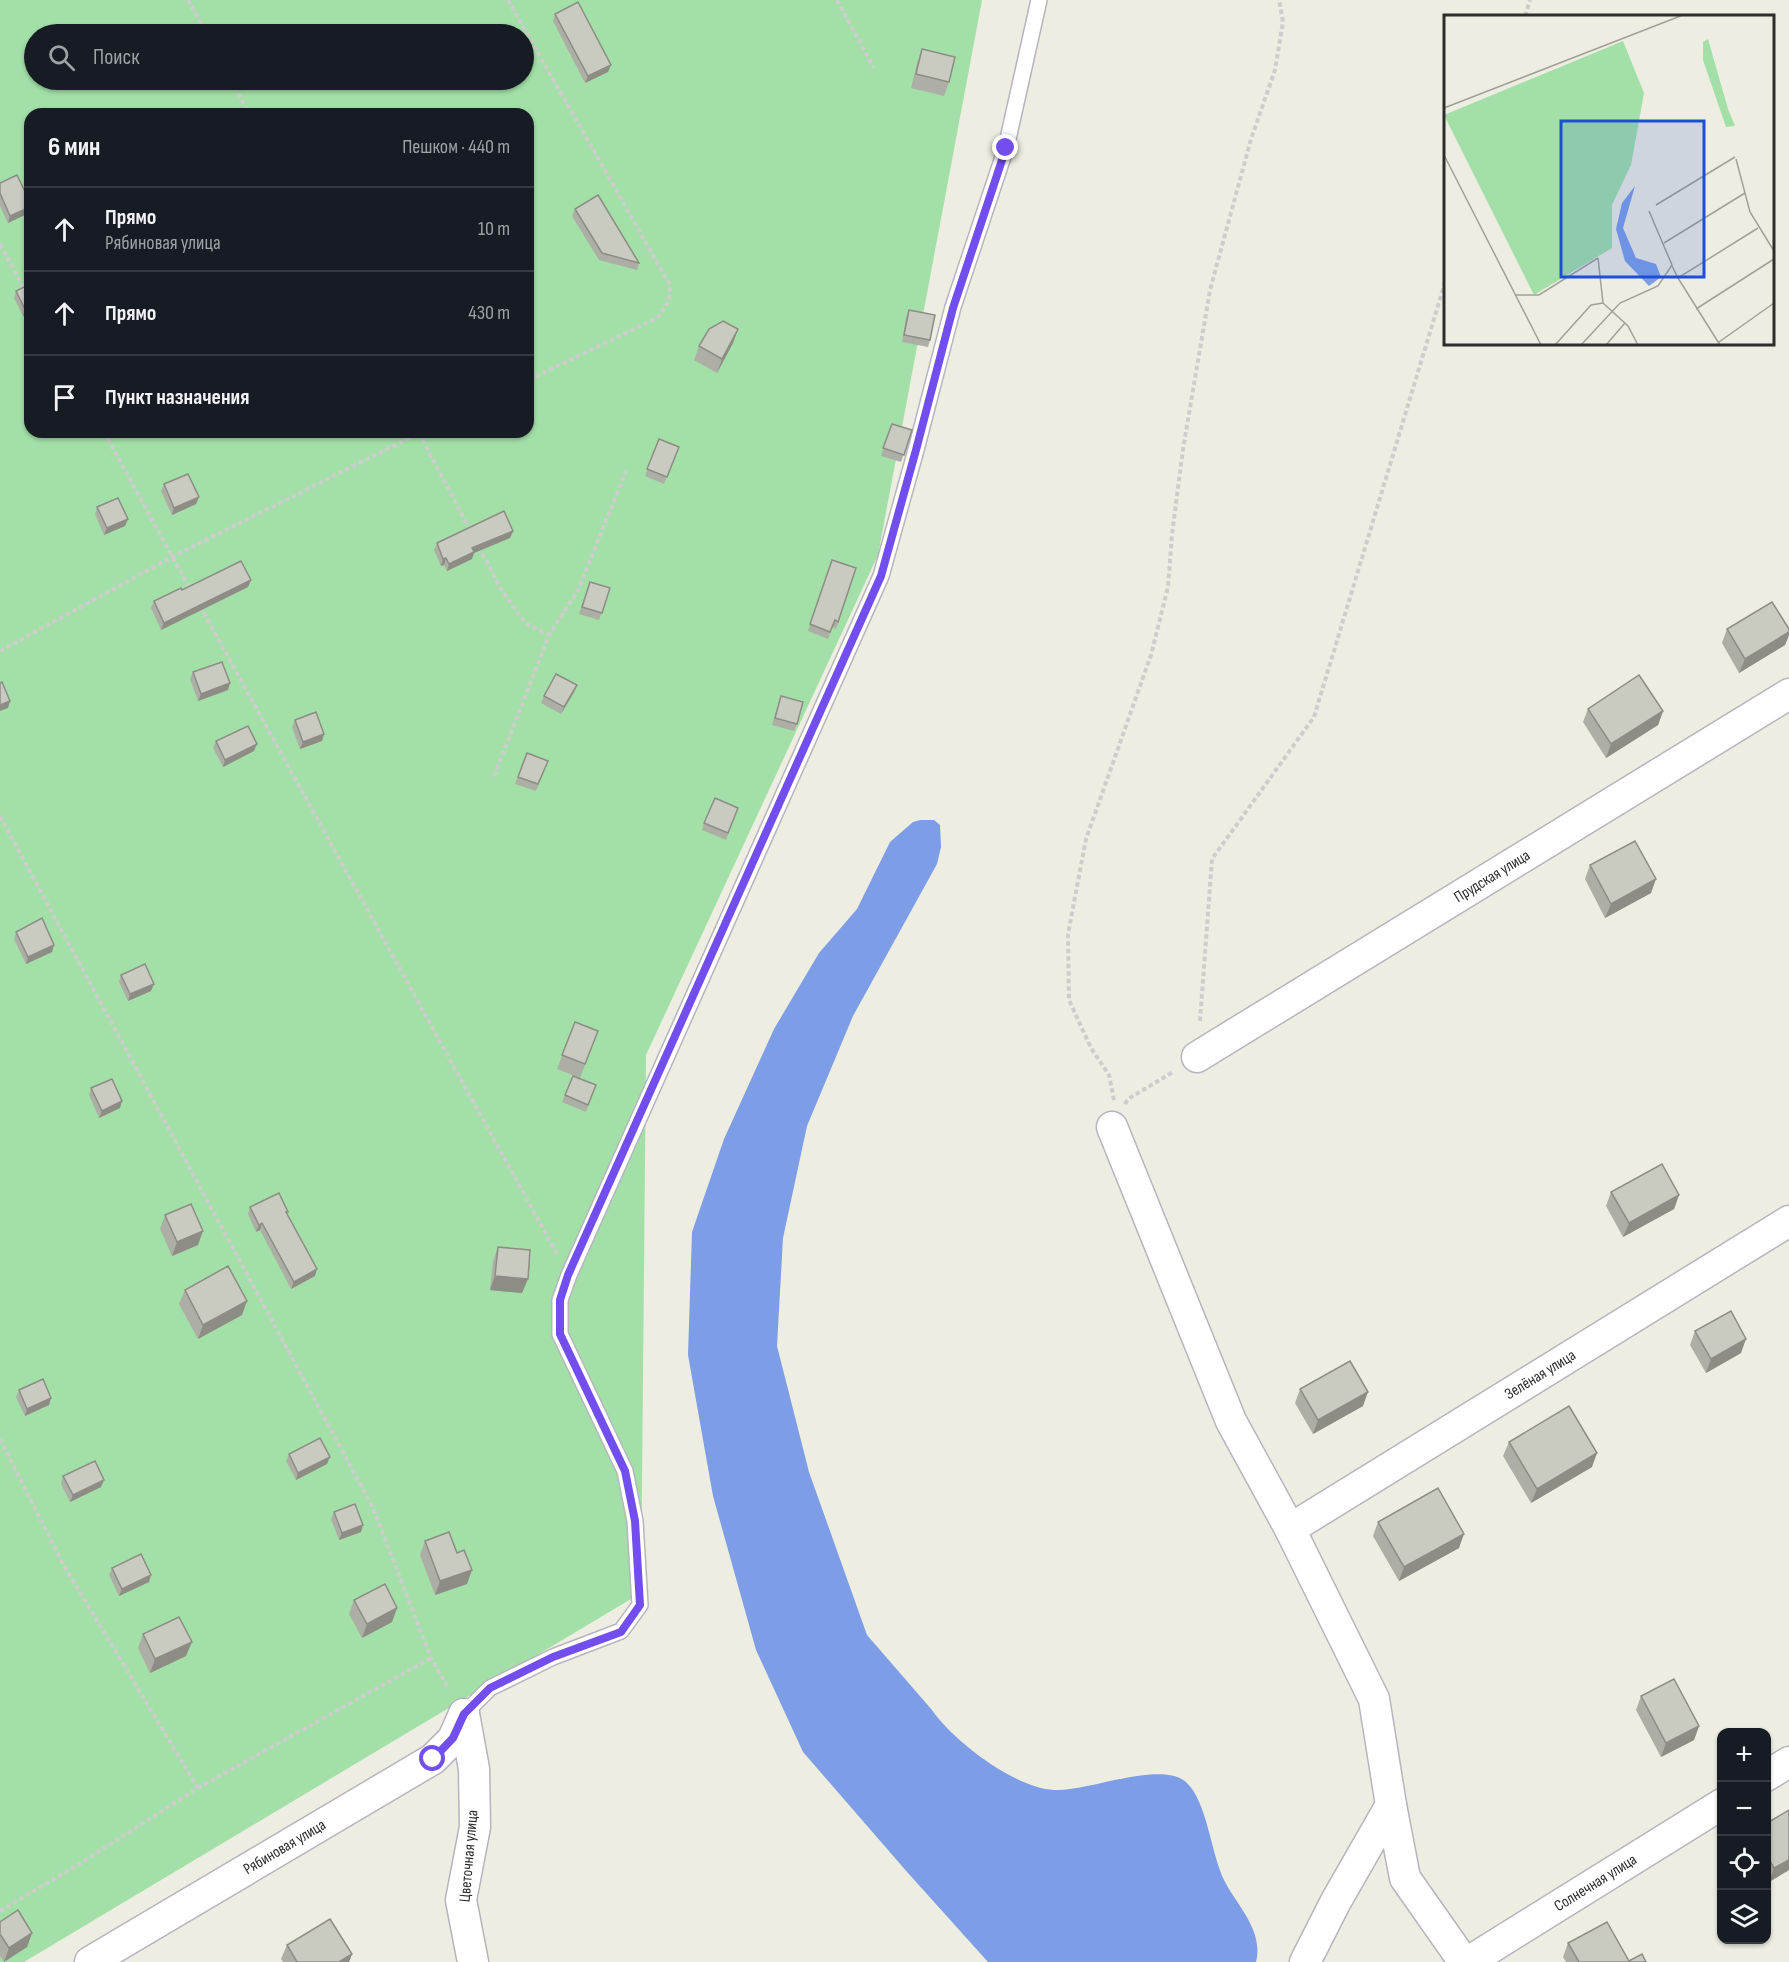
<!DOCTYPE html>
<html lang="ru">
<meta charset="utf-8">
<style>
body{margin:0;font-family:"Sofia Sans Condensed",sans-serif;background:#20242c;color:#f1f3f6}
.controls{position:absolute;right:18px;bottom:18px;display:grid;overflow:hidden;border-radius:12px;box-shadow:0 2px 4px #0004}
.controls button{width:54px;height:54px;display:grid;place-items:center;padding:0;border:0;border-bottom:2px solid #363941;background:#171b24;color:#f1f3f6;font:30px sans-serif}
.stop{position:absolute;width:18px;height:18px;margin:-14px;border:4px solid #734eee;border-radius:50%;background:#fff}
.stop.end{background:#734eee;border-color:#fff;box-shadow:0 2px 6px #0008}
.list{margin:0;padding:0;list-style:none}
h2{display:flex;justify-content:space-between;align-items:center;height:78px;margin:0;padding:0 24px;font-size:26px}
h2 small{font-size:20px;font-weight:400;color:#9ea1a6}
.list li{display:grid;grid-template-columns:39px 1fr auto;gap:18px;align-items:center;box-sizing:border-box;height:84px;padding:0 24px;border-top:2px solid #363941}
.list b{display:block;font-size:22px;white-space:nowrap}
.list p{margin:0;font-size:20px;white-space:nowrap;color:#9ea1a6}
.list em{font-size:20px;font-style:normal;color:#9ea1a6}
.icon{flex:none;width:33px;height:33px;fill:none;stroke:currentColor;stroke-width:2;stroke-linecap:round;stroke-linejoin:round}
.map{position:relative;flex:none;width:1789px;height:1962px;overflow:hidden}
.search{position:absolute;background:#171b24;box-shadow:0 2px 4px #0004;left:24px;top:24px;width:510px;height:66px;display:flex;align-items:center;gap:15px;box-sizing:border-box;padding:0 21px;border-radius:33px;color:#9ea1a6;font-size:22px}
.panel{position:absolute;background:#171b24;box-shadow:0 2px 4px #0004;left:24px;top:108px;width:510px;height:330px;border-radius:18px}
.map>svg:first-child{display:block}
.green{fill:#a2e0a7;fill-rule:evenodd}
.water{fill:#7d9ee7}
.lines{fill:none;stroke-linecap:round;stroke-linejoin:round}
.service-casing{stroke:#b7b4bf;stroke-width:18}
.minor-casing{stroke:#b7b4bf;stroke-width:33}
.path{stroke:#cdcdcd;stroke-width:4;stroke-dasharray:4.5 3;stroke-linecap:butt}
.service{stroke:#fff;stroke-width:15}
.minor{stroke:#fff;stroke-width:30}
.wall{fill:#adaea5}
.shaded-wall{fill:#8d8d86}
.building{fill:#c9cac0;stroke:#8d8d86;stroke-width:1.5}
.route{stroke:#734eee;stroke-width:8}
.labels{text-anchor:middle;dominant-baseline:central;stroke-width:5;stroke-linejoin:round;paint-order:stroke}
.street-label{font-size:16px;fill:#2d2d2d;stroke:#fff}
.inset-road{fill:none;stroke:#a1a099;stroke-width:1.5}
.view{fill:#1d4ed8;fill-opacity:0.15;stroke:#1d4ed8;stroke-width:3}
.inset-edge{fill:none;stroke:#2d2d2d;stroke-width:3}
</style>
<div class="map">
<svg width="1789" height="1962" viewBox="0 0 1789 1962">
<rect width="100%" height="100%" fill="#eeede1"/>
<path class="green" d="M0 0H982L878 555 646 1055 641 1593 24 1962H0ZM34 34H524V80H34ZM30 114H528V432H30Z"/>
<path class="water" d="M920 820H934L940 825 941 847 937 864 853 1016 807 1126 783 1238 777 1346 809 1472 867 1635 932 1710C952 1740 1016 1789 1054 1790 1088 1792 1162 1759 1187 1783 1207 1802 1211 1853 1224 1880 1237 1906 1264 1930 1256 1962H988L908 1873 803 1752 756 1650 713 1496 688 1355 692 1232 724 1139 774 1029 819 953 857 909 890 842 913 822Z"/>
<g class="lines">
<g class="service-casing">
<polyline id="service" points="464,1714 490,1688 553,1657 621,1631 640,1605 635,1521 625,1471 560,1334 560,1300 569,1275 881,576 916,450 953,307 1006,148 1039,0"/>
</g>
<g class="minor-casing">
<g id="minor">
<path id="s1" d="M1197 1057 1789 694"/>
<polyline points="1112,1127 1231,1421 1290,1529 1374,1699 1391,1805 1336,1901 1305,1962"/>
<path id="s2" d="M1290 1529 1789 1221"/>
<polyline points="464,1714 474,1769 475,1827 461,1900 473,1962"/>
<polyline points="1766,1776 1789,1762"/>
<polyline points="1391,1805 1405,1878 1464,1962"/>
<path id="s3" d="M90 1962 433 1759 453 1739 464 1714"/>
<path id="s4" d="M1468 1962 1722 1804"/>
</g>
</g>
<g class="path">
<polyline points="188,0 207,34"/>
<polyline points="508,0 670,285 669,301 657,318 528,380"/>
<polyline points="837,0 874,68"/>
<polyline points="1525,16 1530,0"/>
<polyline points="231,80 249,114"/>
<polyline points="0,244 30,299"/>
<polyline points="104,432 190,589"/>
<polyline points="419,433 471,532"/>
<polyline points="479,547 501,589 525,623 549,635"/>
<polyline points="200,606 557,1254"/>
<polyline points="0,651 172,557 421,432"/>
<polyline points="494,776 549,635 578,590 626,471"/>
<polyline points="0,816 373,1508 431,1658 449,1689"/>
<polyline points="1200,1021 1212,859 1314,717 1446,279"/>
<polyline points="1114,1100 1109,1075 1091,1048 1069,1000 1068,934 1086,839 1151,655 1168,587 1172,534 1183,449 1210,290 1251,139 1275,70 1283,22 1279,0"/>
<polyline points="1125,1104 1128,1099 1173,1072"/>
<polyline points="0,1439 64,1566 198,1788"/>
<polyline points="0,1911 79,1864 198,1788 431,1658"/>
</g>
<use href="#service" class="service"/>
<use href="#minor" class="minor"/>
</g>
<g class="wall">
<polygon points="555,14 608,72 585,83 553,21"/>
<polygon points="922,49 949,82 944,96 911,88 917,63"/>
<polygon points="0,183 30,202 29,213 8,223 0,206"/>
<polygon points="575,209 639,263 637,270 599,260 572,216"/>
<polygon points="16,291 30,313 23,316 14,298"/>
<polygon points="909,310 930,340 928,347 902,342 906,317"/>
<polygon points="738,329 733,343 717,373 694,360 699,346"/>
<polygon points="30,365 30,382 26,373 28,366"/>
<polygon points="892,424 912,430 901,462 881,456"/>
<polygon points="659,439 679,447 664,484 645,476"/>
<polygon points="164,484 199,497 196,504 172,515 161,491"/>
<polygon points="97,507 125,526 104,535 95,514"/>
<polygon points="513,531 510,538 474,553 472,559 447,571 444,565 441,566 434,550 437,543"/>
<polygon points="832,560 856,568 836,629 832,627 828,639 808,631"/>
<polygon points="251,580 248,587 161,630 151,608 154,601 182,590"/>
<polygon points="590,582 610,588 599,620 579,614"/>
<polygon points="1727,629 1789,629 1789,635 1785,645 1739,673 1722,643"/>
<polygon points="193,672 228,690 198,701 190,679"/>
<polygon points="577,685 574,692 561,714 541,703 544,696"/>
<polygon points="781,696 797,724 794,731 772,725"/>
<polygon points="1588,709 1663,711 1658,725 1606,758 1583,722"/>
<polygon points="295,720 324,734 322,741 300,749 292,727"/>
<polygon points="216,741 254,751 223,767 213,748"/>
<polygon points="527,753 548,761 536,791 515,784"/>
<polygon points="738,808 726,840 702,830 704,823"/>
<polygon points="1590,865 1651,893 1605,918 1585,879"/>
<polygon points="16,932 54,945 52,952 26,964 14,939"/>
<polygon points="121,975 151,991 128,1001 119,982"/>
<polygon points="575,1022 598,1031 580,1078 557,1069"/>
<polygon points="573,1076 596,1085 586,1112 562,1102"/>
<polygon points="91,1088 120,1108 99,1118 89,1095"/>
<polygon points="1611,1192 1679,1195 1674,1209 1623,1237 1606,1206"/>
<polygon points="250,1207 287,1214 315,1276 291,1289 260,1230 256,1232 248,1214"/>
<polygon points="165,1215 198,1245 172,1256 160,1229"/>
<polygon points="498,1247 522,1293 490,1290 493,1261"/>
<polygon points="185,1290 242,1315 198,1339 179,1304"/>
<polygon points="1695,1331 1741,1353 1706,1373 1690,1345"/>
<polygon points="1300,1389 1363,1406 1313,1434 1295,1403"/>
<polygon points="19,1390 51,1398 49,1405 25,1416 16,1397"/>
<polygon points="1509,1442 1592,1467 1531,1503 1503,1456"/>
<polygon points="289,1454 327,1464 296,1480 286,1461"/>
<polygon points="63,1476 101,1487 70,1502 61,1484"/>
<polygon points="334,1512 361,1532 339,1540 331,1519"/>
<polygon points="1378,1522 1459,1548 1399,1581 1373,1536"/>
<polygon points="425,1541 457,1553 467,1584 435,1595 420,1555"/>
<polygon points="112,1568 149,1582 119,1596 109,1575"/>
<polygon points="354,1600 397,1608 392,1622 362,1638 349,1614"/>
<polygon points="143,1634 186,1656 150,1673 138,1648"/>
<polygon points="1641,1696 1699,1726 1694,1740 1661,1757 1636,1710"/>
<polygon points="1789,1810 1789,1870 1769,1882 1767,1878 1767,1823"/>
<polygon points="0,1922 32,1933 27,1947 4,1962 0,1956"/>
<polygon points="1568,1943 1629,1961 1646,1962 1566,1962 1563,1957"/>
<polygon points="287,1945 352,1954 349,1962 283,1962 281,1959"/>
</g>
<g class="shaded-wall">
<polygon points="611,65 608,72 585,83 588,76"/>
<polygon points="30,207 29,213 8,223 10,216"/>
<polygon points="30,307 30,313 23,316 25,309"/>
<polygon points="738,329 733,343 717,373 722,359"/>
<polygon points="199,497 196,504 172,515 174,508"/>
<polygon points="128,519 125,526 104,535 107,528"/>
<polygon points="513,531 510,538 474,553 472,559 447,571 449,564 472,548"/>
<polygon points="446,558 444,565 441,566 443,559"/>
<polygon points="251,580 248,587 161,630 164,623"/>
<polygon points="1789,632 1789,635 1785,645 1739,673 1745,659"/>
<polygon points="230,683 228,690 198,701 201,694"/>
<polygon points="577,685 574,692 561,714 564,707"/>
<polygon points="10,701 8,708 0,711 0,705"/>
<polygon points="1663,711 1658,725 1606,758 1611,744"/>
<polygon points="324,734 322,741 300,749 303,742"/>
<polygon points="257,744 254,751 223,767 225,760"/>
<polygon points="1656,879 1651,893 1605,918 1611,904"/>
<polygon points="54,945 52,952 26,964 28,957"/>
<polygon points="154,984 151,991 128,1001 130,994"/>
<polygon points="122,1101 120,1108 99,1118 102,1111"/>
<polygon points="1679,1195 1674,1209 1623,1237 1629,1223"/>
<polygon points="262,1223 260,1230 256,1232 259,1225"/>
<polygon points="203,1231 198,1245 172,1256 177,1242"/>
<polygon points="317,1269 315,1276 291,1289 294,1282"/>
<polygon points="495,1276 528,1279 522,1293 490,1290"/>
<polygon points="247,1301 242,1315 198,1339 203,1325"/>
<polygon points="1746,1339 1741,1353 1706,1373 1711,1359"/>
<polygon points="1368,1392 1363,1406 1313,1434 1318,1420"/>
<polygon points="51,1398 49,1405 25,1416 27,1409"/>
<polygon points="1597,1453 1592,1467 1531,1503 1537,1489"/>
<polygon points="330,1457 327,1464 296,1480 298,1473"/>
<polygon points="104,1480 101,1487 70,1502 73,1495"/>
<polygon points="363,1525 361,1532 339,1540 342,1533"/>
<polygon points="1464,1534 1459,1548 1399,1581 1404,1567"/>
<polygon points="472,1570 467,1584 435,1595 440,1581"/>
<polygon points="151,1575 149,1582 119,1596 122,1589"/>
<polygon points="397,1608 392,1622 362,1638 367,1624"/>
<polygon points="192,1642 186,1656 150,1673 155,1659"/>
<polygon points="1699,1726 1694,1740 1661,1757 1666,1743"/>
<polygon points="1789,1860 1789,1870 1769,1882 1774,1868"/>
<polygon points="32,1933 27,1947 4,1962 9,1948"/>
<polygon points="352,1954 349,1962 339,1962"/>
</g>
<g class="building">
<polygon points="578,2 611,65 588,76 555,14"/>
<polygon points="922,49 955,57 949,82 916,74"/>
<polygon points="17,175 30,202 30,207 10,216 0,193 0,183"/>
<polygon points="598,195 639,263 602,253 575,209"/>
<polygon points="30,284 30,307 25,309 16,291"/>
<polygon points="909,310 935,315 930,340 904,335"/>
<polygon points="723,321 738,329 722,359 699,346 709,329"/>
<polygon points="892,424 912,430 904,455 883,448"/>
<polygon points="659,439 679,447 667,477 647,469"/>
<polygon points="188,474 199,497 174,508 164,484"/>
<polygon points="118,498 128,519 107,528 97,507"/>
<polygon points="504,511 513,531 472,548 474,552 449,564 446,558 443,559 437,543"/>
<polygon points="832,560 856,568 838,622 835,620 830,632 810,624"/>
<polygon points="241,561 251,580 164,623 154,601 181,588 182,590"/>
<polygon points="590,582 610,588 602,613 582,607"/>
<polygon points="1772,602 1789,629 1789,632 1745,659 1727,629"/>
<polygon points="222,662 230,683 201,694 193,672"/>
<polygon points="556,674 577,685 564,707 544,696"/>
<polygon points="1639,675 1663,711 1611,744 1588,709"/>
<polygon points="2,682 10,701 0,705 0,683"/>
<polygon points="781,696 803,702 797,724 775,718"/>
<polygon points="316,712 324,734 303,742 295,720"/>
<polygon points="248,726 257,744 225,760 216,741"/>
<polygon points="527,753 548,761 538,784 518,777"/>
<polygon points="715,798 738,808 728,833 704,823"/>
<polygon points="1635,841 1656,879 1611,904 1590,865"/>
<polygon points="42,918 54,945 28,957 16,932"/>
<polygon points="145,964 154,984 130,994 121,975"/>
<polygon points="575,1022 598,1031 585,1064 562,1055"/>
<polygon points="573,1076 596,1085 588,1105 565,1095"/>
<polygon points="112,1079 122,1101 102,1111 91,1088"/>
<polygon points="1662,1164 1679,1195 1629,1223 1611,1192"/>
<polygon points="279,1193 288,1212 286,1212 317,1269 294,1282 262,1223 259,1225 250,1207"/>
<polygon points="191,1204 203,1231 177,1242 165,1215"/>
<polygon points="498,1247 530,1250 528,1279 495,1276"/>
<polygon points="228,1266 247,1301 203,1325 185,1290"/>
<polygon points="1731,1311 1746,1339 1711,1359 1695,1331"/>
<polygon points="1350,1361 1368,1392 1318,1420 1300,1389"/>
<polygon points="43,1379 51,1398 27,1409 19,1390"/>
<polygon points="1569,1406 1597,1453 1537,1489 1509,1442"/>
<polygon points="320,1438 330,1457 298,1473 289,1454"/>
<polygon points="95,1461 104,1480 73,1495 63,1476"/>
<polygon points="1438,1488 1464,1534 1404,1567 1378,1522"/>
<polygon points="355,1504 363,1525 342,1533 334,1512"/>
<polygon points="449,1532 457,1553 464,1550 472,1570 440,1581 425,1541"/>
<polygon points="141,1554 151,1575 122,1589 112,1568"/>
<polygon points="385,1584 397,1608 367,1624 354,1600"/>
<polygon points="179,1617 192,1642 155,1659 143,1634"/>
<polygon points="1674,1679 1699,1726 1666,1743 1641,1696"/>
<polygon points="1789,1810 1789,1860 1774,1868 1767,1856 1767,1823"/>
<polygon points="18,1910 32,1933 9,1948 0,1934 0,1922"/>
<polygon points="330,1919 352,1954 339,1962 297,1962 287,1945"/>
<polygon points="1607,1922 1629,1961 1642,1954 1646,1962 1579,1962 1568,1943"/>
</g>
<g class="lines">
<polyline class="route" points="433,1759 453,1738 464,1714 490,1688 553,1657 621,1632 640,1605 635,1521 625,1471 560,1334 560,1300 568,1275 881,576 916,450 953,308 1006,148"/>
</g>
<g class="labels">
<g class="street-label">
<text stroke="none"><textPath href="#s1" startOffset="346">Прудская улица</textPath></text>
<text stroke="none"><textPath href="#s2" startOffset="294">Зелёная улица</textPath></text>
<text stroke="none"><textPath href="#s3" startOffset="226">Рябиновая улица</textPath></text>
<text transform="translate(469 1856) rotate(-85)">Цветочная улица</text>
<text stroke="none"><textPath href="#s4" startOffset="150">Солнечная улица</textPath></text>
</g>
</g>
<g transform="translate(1444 15)">
<rect width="330" height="330" fill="#eeede1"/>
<path d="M264 24 284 94 291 111 282 112 259 45V27ZM179 26 200 78 187 150 168 190V233L90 280 0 100Z" fill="#a2e0a7"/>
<path d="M191 171 179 213 192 243 212 249 217 262 205 271 181 246 172 214 178 188Z" fill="#7d9ee7"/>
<path class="inset-road" d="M0 93 239 0M0 140 97 330M292 144 306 197 330 236M212 190 291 142M220 228 301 178M154 243 159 288 184 311 194 330M228 251 234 263 314 213M234 263 276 330M71 280H95L154 243M252 294 330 244M275 327 330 288M111 330 147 290 159 288M137 330 176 288 214 271 228 250 205 196M162 330 181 308"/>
<path class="view" d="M117 106H260V262H117Z"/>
<rect width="330" height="330" class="inset-edge"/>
</g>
</svg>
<div class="controls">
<button>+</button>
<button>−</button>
<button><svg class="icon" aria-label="locate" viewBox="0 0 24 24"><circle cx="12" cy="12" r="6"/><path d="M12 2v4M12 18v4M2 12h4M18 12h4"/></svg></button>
<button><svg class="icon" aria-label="layers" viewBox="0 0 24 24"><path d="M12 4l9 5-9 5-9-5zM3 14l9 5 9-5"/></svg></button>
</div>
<div class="stop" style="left:433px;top:1759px"></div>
<div class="stop end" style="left:1006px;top:148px"></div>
<div class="search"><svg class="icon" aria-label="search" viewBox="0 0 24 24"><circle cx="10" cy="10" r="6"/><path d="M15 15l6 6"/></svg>Поиск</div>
<section class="panel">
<h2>6 мин<small>Пешком · 440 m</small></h2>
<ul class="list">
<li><svg class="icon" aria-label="ahead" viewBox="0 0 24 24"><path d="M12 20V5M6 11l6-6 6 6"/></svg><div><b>Прямо</b><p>Рябиновая улица</p></div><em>10 m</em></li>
<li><svg class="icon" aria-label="ahead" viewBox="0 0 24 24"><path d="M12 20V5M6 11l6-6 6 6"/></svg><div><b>Прямо</b></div><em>430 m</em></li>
<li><svg class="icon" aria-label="arrive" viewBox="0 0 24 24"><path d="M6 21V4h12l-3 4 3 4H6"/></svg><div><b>Пункт назначения</b></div></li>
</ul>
</section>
</div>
